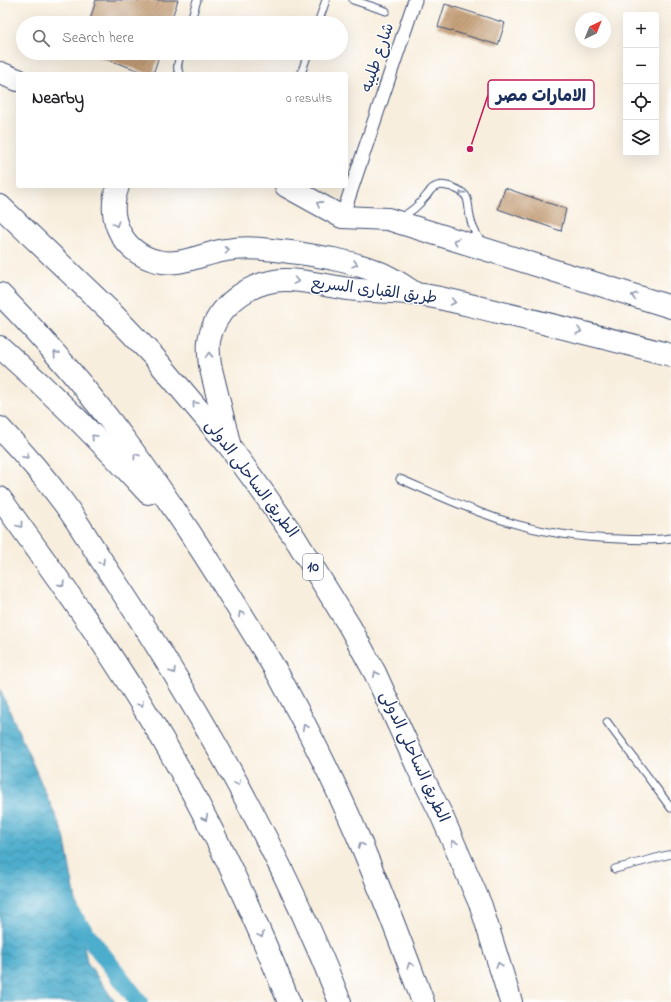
<!DOCTYPE html>
<meta charset="utf-8">
<style>
body{margin:0;font-family:"Indie Flower","Playpen Sans Arabic",sans-serif;background:#f2f2f2;color:#202124}
.controls{position:absolute;right:12px;top:12px;display:grid;overflow:hidden;border-radius:4px;box-shadow:0 4px 16px #0002}
.controls button{width:36px;height:36px;display:grid;place-items:center;padding:0;border:0;border-bottom:1px solid #e0e0e0;background:#fff;color:#202124;font:20px sans-serif}
.compass{position:absolute;left:575px;top:12px;width:36px;height:36px;border-radius:50%;background:#fff;box-shadow:0 4px 16px #0002;rotate:43deg}
.list{margin:0;padding:0;list-style:none}
h2{display:flex;justify-content:space-between;align-items:center;height:52px;margin:0;padding:0 16px;font-size:17px}
h2 small{font-size:13px;font-weight:400;color:#757577}
.icon{flex:none;width:22px;height:22px;fill:none;stroke:currentColor;stroke-width:2;stroke-linecap:round;stroke-linejoin:round}
.map{position:relative;flex:none;width:671px;height:1002px;overflow:hidden}
.search{position:absolute;background:#fff;box-shadow:0 4px 16px #0002;left:16px;top:16px;width:332px;height:44px;display:flex;align-items:center;gap:10px;box-sizing:border-box;padding:0 14px;border-radius:22px;color:#757577;font-size:15px}
.panel{position:absolute;background:#fff;box-shadow:0 4px 16px #0002;left:16px;top:72px;width:332px;height:116px;border-radius:4px}
.map>svg:first-child{display:block}
.water{fill:url(#water-waves);stroke:#346e95}
.lines{fill:none;stroke-linecap:round;stroke-linejoin:round}
.canal{stroke:#4dadcc;stroke-width:18}
.building{fill:url(#building-hatch)}
.service-casing{stroke:#3c4c71;stroke-width:9}
.minor-casing{stroke:#3c4c71;stroke-width:15}
.trunk-casing{stroke:#3c4c71;stroke-width:24}
.motorway-casing{stroke:#3c4c71;stroke-width:24}
.service{stroke:#fff;stroke-width:7}
.minor{stroke:#fff;stroke-width:13}
.trunk{stroke:#fff;stroke-width:22}
.motorway{stroke:#fff;stroke-width:22}
.oneway{stroke:#8d97ae}
.labels{text-anchor:middle;dominant-baseline:central;stroke-width:3;stroke-linejoin:round;paint-order:stroke}
.shield{fill:#fff;stroke:#5f6d8e;stroke-width:1}
.shield-label{font-size:15px;font-weight:bold;fill:#1b2f5e}
.street-label{font-size:16px;fill:#1b2f5e;stroke:#fff}
.leader{fill:none;stroke:#c2185b;stroke-width:1.5}
.callout-dot{fill:#c2185b;stroke:#fff;stroke-width:1.5}
.callout{fill:#fff;stroke:#c2185b;stroke-width:1.5}
.callout-label{font-size:17px;text-anchor:middle;font-weight:bold;fill:#1b2f5e}
</style>
<div class="map">
<svg width="671" height="1002" viewBox="0 0 671 1002">
<defs>
<pattern id="water-waves" width="16" height="10" patternUnits="userSpaceOnUse"><rect width="16" height="10" fill="#4dadcc"/><path d="M0 5q4-4 8 0t8 0" fill="none" stroke="#3f8da9"/></pattern>
<pattern id="building-hatch" width="6" height="6" patternUnits="userSpaceOnUse"><rect width="6" height="6" fill="#c7a179"/><path d="M-1 1l2-2M0 6l6-6M5 7l2-2" fill="none" stroke="#a18466"/></pattern>
</defs>
<rect width="100%" height="100%" fill="#fff"/>
<filter id="ink" filterUnits="userSpaceOnUse"><feTurbulence type="fractalNoise" baseFrequency=".025" numOctaves="2"/><feDisplacementMap in="SourceGraphic" scale="8" xChannelSelector="R" yChannelSelector="G"/><feConvolveMatrix kernelMatrix="1 2 1 2 8 2 1 2 1" color-interpolation-filters="sRGB"/></filter>
<filter id="wash" filterUnits="userSpaceOnUse"><feTurbulence type="fractalNoise" baseFrequency=".012" numOctaves="4" result="noise"/><feDisplacementMap in="SourceGraphic" scale="16" xChannelSelector="R" yChannelSelector="G"/><feGaussianBlur stdDeviation="0.9" result="paint"/><feColorMatrix in="noise" values="0 0 0 0 0 0 0 0 0 0 0 0 0 0 0 0 0 1.4 0 .05"/><feComposite in="paint" operator="in"/></filter>
<g filter="url(#wash)">
<rect width="100%" height="100%" fill="#f8eedd"/>
<polygon class="water" points="0,689 64,835 87,962 115,1002 0,1002"/>
<g class="lines">
<polyline class="canal" points="65,906 139,1002"/>
</g>
<g id="blocks">
<g class="building">
<polygon points="96,0 178,0 170,23 89,23"/>
<polygon points="445,4 505,23 498,45 438,27"/>
<polygon points="88,53 160,53 153,74 149,74"/>
<polygon points="505,188 566,209 561,231 498,209"/>
</g>
</g>
</g>
<g filter="url(#ink)">
<use href="#blocks" fill-opacity="0" stroke="#3c4c71" stroke-width="1"/>
<g class="lines">
<g class="service-casing">
<g id="service">
<polyline points="353,0 386,11"/>
<polyline points="190,23 197,0"/>
<polyline points="318,23 326,0"/>
<path d="M180 74C175 68 179 60 181 53"/>
<polyline points="301,74 308,53"/>
<path d="M401 217C412 212 419 205 427 195 429 193 430 190 433 188 439 184 444 185 451 187 471 194 467 199 470 217 472 227 476 235 482 243"/>
<path d="M400 479C426 490 452 502 479 512 523 529 572 538 619 539 636 540 654 541 671 538"/>
<polyline points="607,722 671,808"/>
<polyline points="615,869 671,854"/>
</g>
</g>
<g class="minor-casing">
<polyline id="minor" points="342,217 415,0"/>
</g>
<g class="trunk-casing">
<g id="trunk">
<polyline points="0,73 18,80"/>
<path d="M118 186C105 218 123 253 157 261 180 267 204 253 226 250 250 246 274 250 298 253 324 257 349 261 373 270 387 275 400 283 413 292"/>
<polyline points="286,186 342,217 388,219 671,307"/>
<path d="M230 447 210 365C209 357 208 349 209 341 214 310 244 286 274 281 295 277 326 286 349 289 371 292 393 291 415 294 443 297 471 306 498 312 556 326 613 340 671 355"/>
</g>
</g>
<g class="motorway-casing">
<g id="motorway">
<polyline points="0,206 113,314 154,357 230,447 265,495 295,538 350,627 375,673 418,768 441,814 481,906 511,1002"/>
<path d="M0 294C93 388 170 497 239 610 252 631 265 652 278 674 307 727 335 783 359 839 382 893 403 947 423 1002"/>
<path d="M0 347C52 393 102 442 148 493"/>
<path d="M0 428C22 451 44 476 63 502 81 526 96 553 113 578 202 712 281 852 340 1002"/>
<path d="M0 498C49 566 98 633 142 705 200 799 248 899 289 1002"/>
</g>
</g>
<use href="#service" class="service"/>
<use href="#minor" class="minor"/>
<use href="#trunk" class="trunk"/>
<use href="#motorway" class="motorway"/>
</g>
<defs><path id="oneway-chevron" d="M-2-3.5L2.5 0L-2 3.5" fill="none" stroke-width="1.6" stroke-linecap="round" stroke-linejoin="round"/></defs>
<g class="oneway">
<use href="#oneway-chevron" transform="translate(462 194) rotate(-140)"/>
<use href="#oneway-chevron" transform="translate(319 204) rotate(-151)"/>
<use href="#oneway-chevron" transform="translate(116 224) rotate(73)"/>
<use href="#oneway-chevron" transform="translate(456 241) rotate(-162)"/>
<use href="#oneway-chevron" transform="translate(227 250) rotate(-8)"/>
<use href="#oneway-chevron" transform="translate(355 264) rotate(17)"/>
<use href="#oneway-chevron" transform="translate(296 281) rotate(10)"/>
<use href="#oneway-chevron" transform="translate(634 296) rotate(-163)"/>
<use href="#oneway-chevron" transform="translate(453 302) rotate(12)"/>
<use href="#oneway-chevron" transform="translate(579 331) rotate(14)"/>
<use href="#oneway-chevron" transform="translate(56 354) rotate(-132)"/>
<use href="#oneway-chevron" transform="translate(209 355) rotate(-92)"/>
<use href="#oneway-chevron" transform="translate(195 404) rotate(-130)"/>
<use href="#oneway-chevron" transform="translate(94 437) rotate(-134)"/>
<use href="#oneway-chevron" transform="translate(26 456) rotate(49)"/>
<use href="#oneway-chevron" transform="translate(136 456) rotate(-126)"/>
<use href="#oneway-chevron" transform="translate(20 525) rotate(54)"/>
<use href="#oneway-chevron" transform="translate(102 562) rotate(57)"/>
<use href="#oneway-chevron" transform="translate(62 584) rotate(55)"/>
<use href="#oneway-chevron" transform="translate(241 614) rotate(-121)"/>
<use href="#oneway-chevron" transform="translate(173 671) rotate(58)"/>
<use href="#oneway-chevron" transform="translate(376 674) rotate(-116)"/>
<use href="#oneway-chevron" transform="translate(141 704) rotate(58)"/>
<use href="#oneway-chevron" transform="translate(305 727) rotate(-117)"/>
<use href="#oneway-chevron" transform="translate(238 783) rotate(62)"/>
<use href="#oneway-chevron" transform="translate(205 818) rotate(63)"/>
<use href="#oneway-chevron" transform="translate(454 843) rotate(-114)"/>
<use href="#oneway-chevron" transform="translate(361 845) rotate(-113)"/>
<use href="#oneway-chevron" transform="translate(261 935) rotate(66)"/>
<use href="#oneway-chevron" transform="translate(410 965) rotate(-110)"/>
<use href="#oneway-chevron" transform="translate(499 965) rotate(-108)"/>
</g>
</g>
<g class="labels">
<rect class="shield" x="303" y="554" width="20" height="26" rx="3"/>
<g class="shield-label">
<text x="313" y="567">10</text>
</g>
<g class="street-label">
<text transform="translate(378 58) rotate(-71)">شارع طليبه</text>
<text transform="translate(374 291) rotate(7)">طريق القبارى السريع</text>
<text transform="translate(251 479) rotate(53)">الطريق الساحلى الدولى</text>
<text transform="translate(414 757) rotate(65)">الطريق الساحلى الدولى</text>
</g>
</g>
<path class="leader" d="M470 149L488 95"/>
<circle class="callout-dot" cx="470" cy="149" r="4"/>
<rect class="callout" x="488" y="80" width="106" height="29" rx="4"/>
<g class="callout-label">
<text x="541" y="101">الامارات مصر</text>
</g>
</svg>
<div class="controls">
<button>+</button>
<button>−</button>
<button><svg class="icon" aria-label="locate" viewBox="0 0 24 24"><circle cx="12" cy="12" r="6"/><path d="M12 2v4M12 18v4M2 12h4M18 12h4"/></svg></button>
<button><svg class="icon" aria-label="layers" viewBox="0 0 24 24"><path d="M12 4l9 5-9 5-9-5zM3 14l9 5 9-5"/></svg></button>
</div>
<svg class="compass" viewBox="-18 -18 36 36"><path d="M0-13l5 13h-10z" fill="#e53935"/><path d="M0 13l5-13h-10z" fill="#757577"/></svg>
<div class="search"><svg class="icon" aria-label="search" viewBox="0 0 24 24"><circle cx="10" cy="10" r="6"/><path d="M15 15l6 6"/></svg>Search here</div>
<section class="panel">
<h2>Nearby<small>0 results</small></h2>
<ul class="list">
</ul>
</section>
</div>
